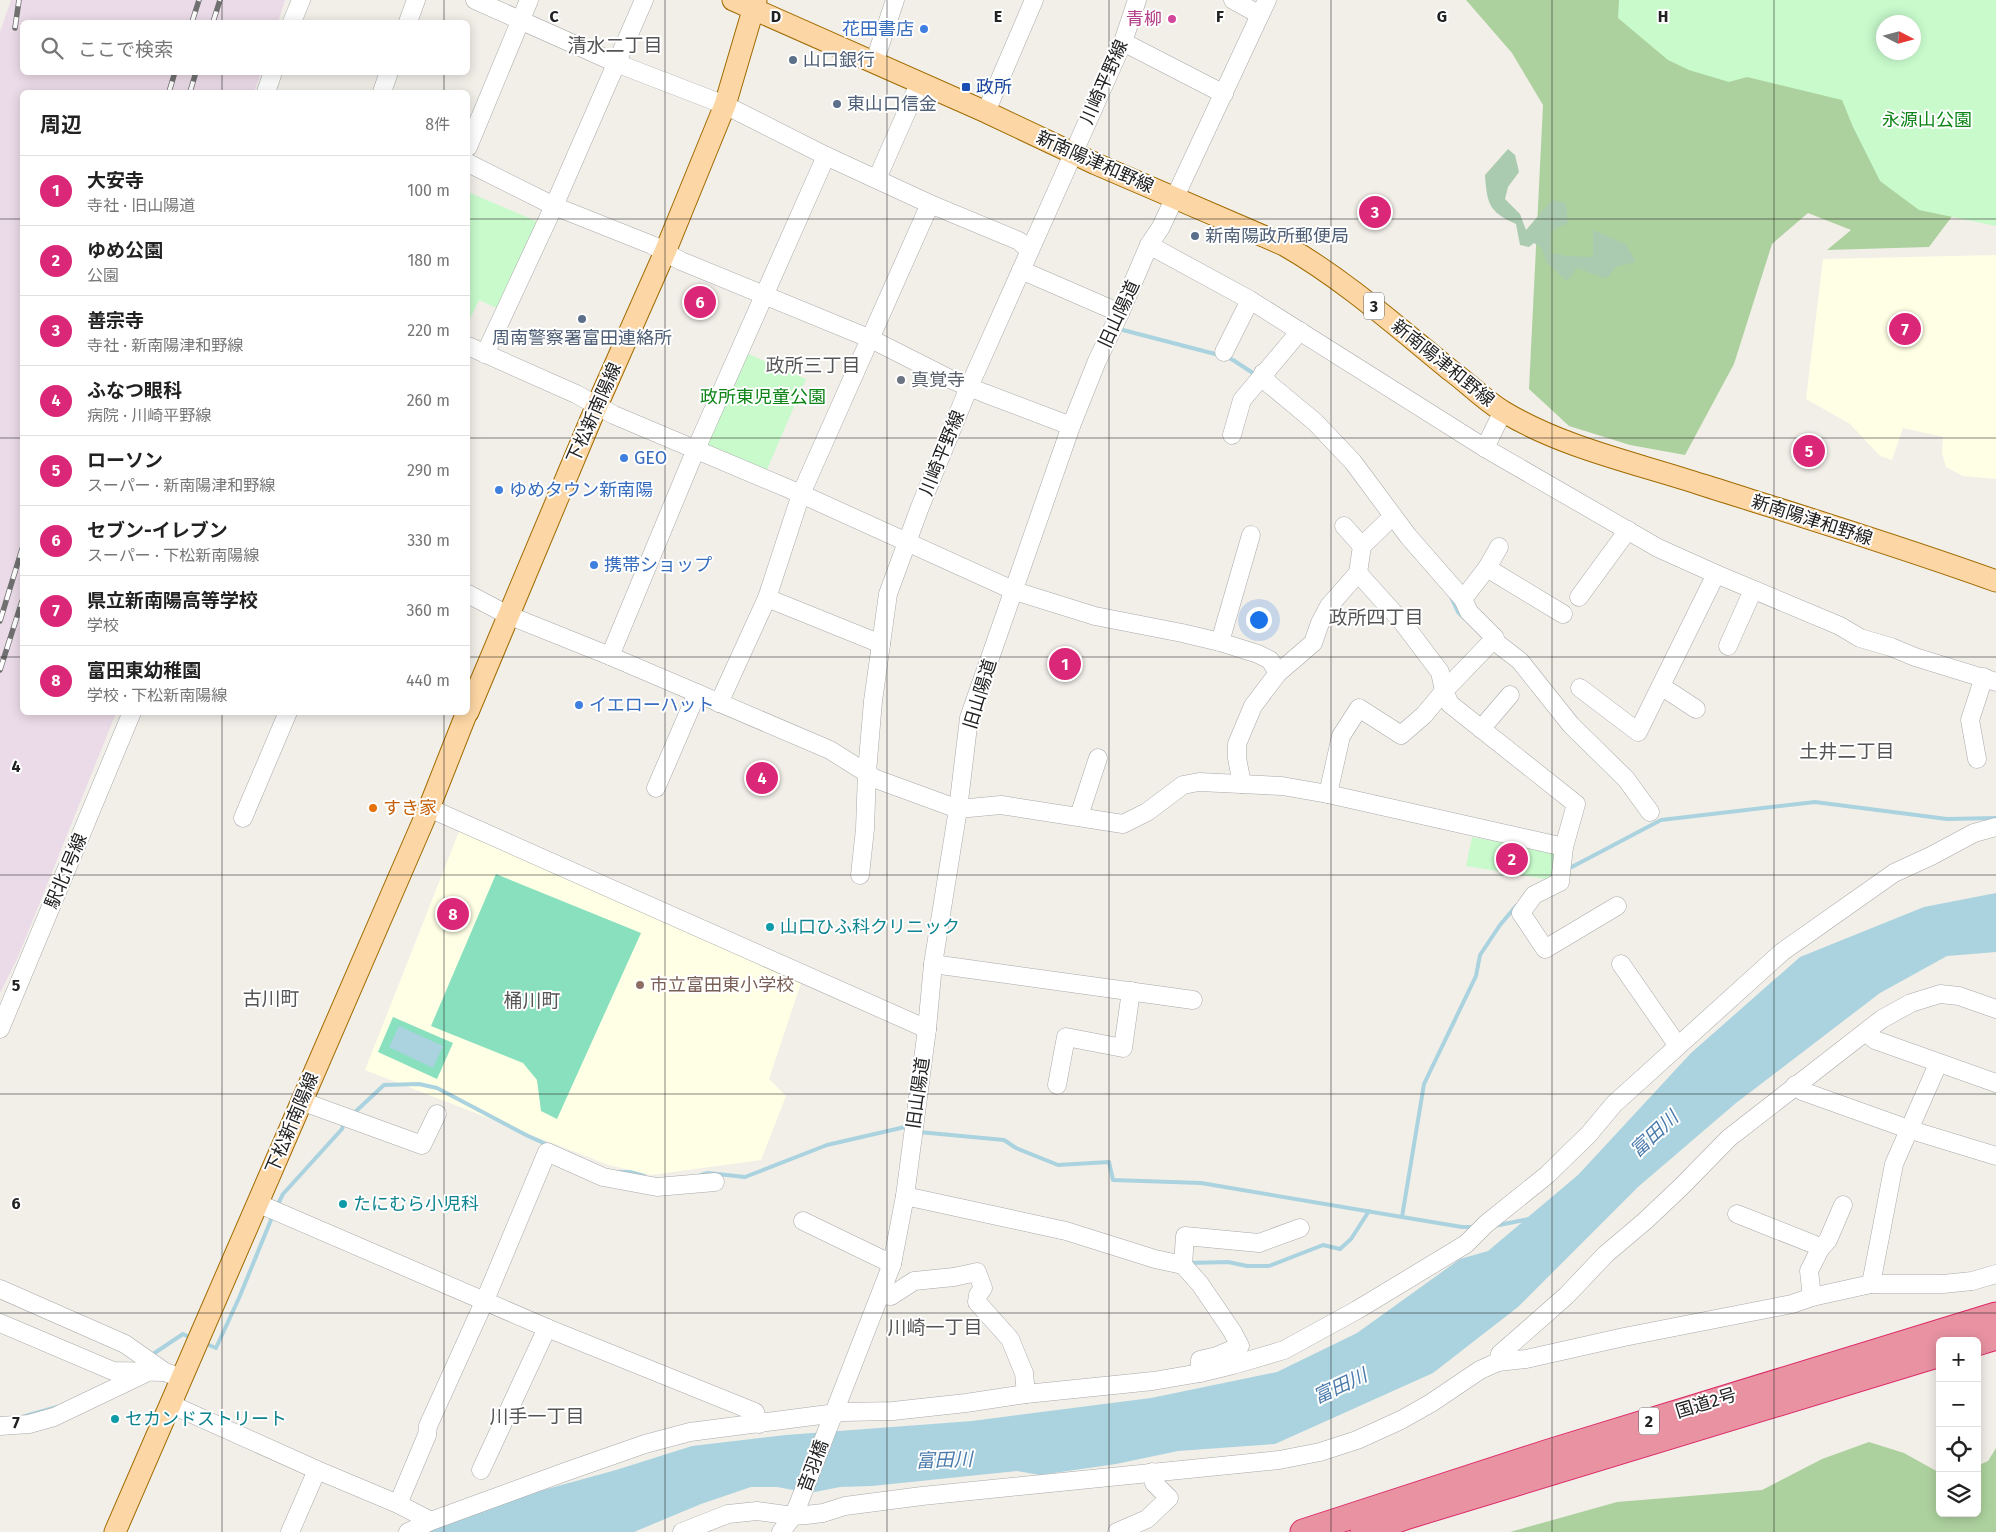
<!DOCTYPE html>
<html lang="ja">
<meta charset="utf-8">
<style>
body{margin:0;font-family:"Fira Sans","Noto Sans JP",sans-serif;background:#f6f6f6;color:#222}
.controls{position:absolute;right:15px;bottom:15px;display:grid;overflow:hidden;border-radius:8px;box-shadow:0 2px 12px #0003}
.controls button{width:45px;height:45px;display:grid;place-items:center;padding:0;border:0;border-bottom:1px solid #e0e0e0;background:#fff;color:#222;font:25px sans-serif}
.compass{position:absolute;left:1876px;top:15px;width:45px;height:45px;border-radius:50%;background:#fff;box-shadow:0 2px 12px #0003;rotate:96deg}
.you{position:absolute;left:1258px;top:619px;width:18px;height:18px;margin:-12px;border:4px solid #fff;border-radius:50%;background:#1a73e8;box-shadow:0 0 0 8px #1a73e833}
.badge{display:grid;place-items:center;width:32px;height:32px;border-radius:50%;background:#db2777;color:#fff;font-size:16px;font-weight:700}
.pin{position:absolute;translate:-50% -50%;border:2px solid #fff;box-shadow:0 1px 5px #0006}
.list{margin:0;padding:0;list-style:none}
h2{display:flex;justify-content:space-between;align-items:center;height:65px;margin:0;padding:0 20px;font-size:21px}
h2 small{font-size:16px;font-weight:400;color:#767676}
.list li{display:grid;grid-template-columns:32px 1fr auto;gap:15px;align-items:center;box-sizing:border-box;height:70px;padding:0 20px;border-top:1px solid #e0e0e0}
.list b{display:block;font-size:19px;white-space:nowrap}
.list p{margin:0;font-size:16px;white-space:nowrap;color:#767676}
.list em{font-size:16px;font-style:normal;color:#767676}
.icon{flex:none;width:28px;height:28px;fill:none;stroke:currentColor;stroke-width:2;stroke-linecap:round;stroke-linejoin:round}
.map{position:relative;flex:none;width:1996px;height:1532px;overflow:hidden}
.search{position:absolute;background:#fff;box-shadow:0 2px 12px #0003;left:20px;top:20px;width:450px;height:55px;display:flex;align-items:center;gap:12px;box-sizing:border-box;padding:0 18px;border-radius:8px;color:#767676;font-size:19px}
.panel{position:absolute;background:#fff;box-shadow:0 2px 12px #0003;left:20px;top:90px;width:450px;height:625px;border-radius:8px}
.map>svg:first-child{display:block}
.industrial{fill:#ebdbe8}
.education{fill:#ffffe5}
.forest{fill:#add19e;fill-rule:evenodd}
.cemetery{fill:#aacbaf}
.park{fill:#c8facc;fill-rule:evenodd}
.pitch{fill:#88e0be}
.water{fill:#aad3df}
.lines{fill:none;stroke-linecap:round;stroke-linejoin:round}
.stream{stroke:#aad3df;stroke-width:4}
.minor-casing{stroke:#a9a9a9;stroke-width:19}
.major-casing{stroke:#a06b00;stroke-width:23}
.highway-casing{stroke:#dc2a67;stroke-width:27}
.minor{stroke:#fff;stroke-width:18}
.major{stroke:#fcd6a4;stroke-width:21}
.highway{stroke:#e892a2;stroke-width:25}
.rail-casing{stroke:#707070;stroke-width:5.5}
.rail{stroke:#fff;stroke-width:4;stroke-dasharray:11;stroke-linecap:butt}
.grid{fill:none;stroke:#222;stroke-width:1;stroke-opacity:0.55}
.hotel-dot{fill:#d1479c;stroke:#fff;stroke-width:2}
.shop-dot{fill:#3f7fe0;stroke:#fff;stroke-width:2}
.service-dot{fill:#5c6f8a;stroke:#fff;stroke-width:2}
.transit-dot{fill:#1a4fb4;stroke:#fff;stroke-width:2}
.worship-dot{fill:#6b7280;stroke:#fff;stroke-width:2}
.food-dot{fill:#e8710a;stroke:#fff;stroke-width:2}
.culture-dot{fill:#0f9aa8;stroke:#fff;stroke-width:2}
.education-dot{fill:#8d6e63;stroke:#fff;stroke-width:2}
.labels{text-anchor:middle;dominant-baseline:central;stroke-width:4;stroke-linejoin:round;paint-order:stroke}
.shield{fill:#fff;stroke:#646464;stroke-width:1}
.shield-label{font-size:16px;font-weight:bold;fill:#222}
.hotel-label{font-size:18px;fill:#b23c85;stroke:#fff;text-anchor:end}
.shop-label{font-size:18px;fill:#366cbe;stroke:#fff;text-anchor:start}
.service-label{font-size:18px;fill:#4e5e75;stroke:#fff;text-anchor:start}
.street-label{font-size:18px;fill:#222;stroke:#fff}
.transit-label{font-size:18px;fill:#164399;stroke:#fff;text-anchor:start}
.park-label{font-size:18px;fill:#0c8416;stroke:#fff}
.worship-label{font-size:18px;fill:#5b616d;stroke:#fff;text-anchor:start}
.food-label{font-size:18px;fill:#c56008;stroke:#fff;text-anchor:start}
.culture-label{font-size:18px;fill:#0d838f;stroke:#fff;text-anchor:start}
.education-label{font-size:18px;fill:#785e54;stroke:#fff;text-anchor:start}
.neighbourhood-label{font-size:19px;fill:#555;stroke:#fff}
.water-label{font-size:19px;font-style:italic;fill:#4a7aab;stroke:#fff}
.grid-label{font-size:16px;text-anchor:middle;font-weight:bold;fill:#222;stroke:#fff;stroke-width:4;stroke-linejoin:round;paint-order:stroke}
</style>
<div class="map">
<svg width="1996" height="1532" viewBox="0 0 1996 1532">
<rect width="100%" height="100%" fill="#f2efe9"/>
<polygon class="industrial" points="11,0 285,0 278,22 22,22 22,72 261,73 254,92 22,92 22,712 116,713 18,957 0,993 0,32"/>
<g class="education">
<polygon points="1996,255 1996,479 1963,476 1946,467 1942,453 1943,437 1903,428 1892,460 1880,456 1850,424 1806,399 1823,259"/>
<polygon points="464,819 804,974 769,1079 786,1096 761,1160 651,1175 609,1165 365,1070"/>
</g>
<g class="forest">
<path d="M1466 0H1996V158L1929 247 1827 250 1851 230 1808 213 1772 244 1734 364 1685 455 1630 445 1569 426 1529 389 1543 105 1512 53ZM1884 22H1914V52H1884Z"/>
<polygon points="1869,1442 1904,1453 1940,1473 1940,1513 1977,1513 1977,1466 1988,1461 1996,1448 1996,1532 1510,1532 1617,1502 1762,1490 1822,1459"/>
</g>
<path class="cemetery" d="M1508 149 1515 155 1519 172 1508 187 1505 199 1520 214 1526 230 1552 200 1566 203 1568 223 1551 231V253L1569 256 1593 257V230L1626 244 1636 262 1616 267 1606 279 1577 268 1567 281 1546 262 1542 248 1534 243 1529 247 1520 245 1516 224C1489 212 1487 204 1485 175Z"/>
<g class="park">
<path d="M1619 0H1996V226L1919 210 1880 181 1853 127 1842 100 1747 77 1729 82 1689 70 1668 60 1618 18ZM1884 22H1914V52H1884Z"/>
<polygon points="468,192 543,224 503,311 479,300 468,323"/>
<polygon points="746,353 806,379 765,474 706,449"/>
<polygon points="1472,837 1559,853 1552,880 1466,866"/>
</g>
<g class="pitch">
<polygon points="496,874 641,933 557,1119 541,1111 537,1080 523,1063 431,1026"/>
<polygon points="393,1017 453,1043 437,1079 378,1052"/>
</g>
<g class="water">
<polygon points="1996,893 1996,952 1947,956 1880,993 1736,1103 1638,1187 1518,1307 1433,1373 1275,1444 1178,1451 1116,1464 1040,1475 1017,1471 872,1486 840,1487 810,1493 777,1487 751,1487 701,1504 634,1532 423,1532 449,1516 616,1470 692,1446 786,1435 972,1421 1151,1398 1277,1372 1357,1333 1460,1259 1488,1251 1578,1175 1691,1053 1800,957 1924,907"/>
<polygon points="399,1026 443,1046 433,1068 389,1047"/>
</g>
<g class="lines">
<g class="stream">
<polyline points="1118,326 1123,330 1219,355"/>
<polyline points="1226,357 1233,360 1256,375"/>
<polyline points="1451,597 1458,612 1464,618"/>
<polyline points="1568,869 1661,820 1815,802 1947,819 1996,818"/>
<polyline points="353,1114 384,1085 419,1084 437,1088 528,1136 548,1145"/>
<polyline points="919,1132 1004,1140 1016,1148 1058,1165 1109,1162 1113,1180 1201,1183 1402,1217 1462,1227 1475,1227"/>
<polyline points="619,1172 630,1172 644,1176"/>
<polyline points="701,1175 708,1173 745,1177 827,1145 905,1127 910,1129"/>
<polyline points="277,1206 283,1194 342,1129 344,1123"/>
<polyline points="1402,1217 1424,1084 1476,976 1480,955 1500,925 1516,906"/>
<polyline points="1494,1226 1529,1219"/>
<polyline points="1189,1263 1228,1262 1247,1266 1269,1266 1323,1245 1340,1249 1351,1239 1369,1211"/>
<polyline points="204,1343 216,1348 239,1298 273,1215"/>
<polyline points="150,1356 183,1334 191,1338"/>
<polyline points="22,1417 57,1407"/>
</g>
<g class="minor-casing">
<g id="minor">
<polyline points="475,0 616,63 725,105 826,156 930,204 1019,241 1029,250"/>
<polyline points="1233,0 1260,15"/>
<polyline points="292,22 301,0"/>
<polyline points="408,22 416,0"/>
<polyline points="1123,42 1224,94"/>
<polyline points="874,63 895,0"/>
<polyline points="266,92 273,72"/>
<polyline points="382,92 389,72"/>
<polyline points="986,112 1034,0"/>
<polyline points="468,147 529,0"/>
<polyline points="468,163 554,206 652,245 681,261 871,339 952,380 984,393 1071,426"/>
<polyline points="876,178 880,172 919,84"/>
<polyline points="1149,245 1250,300 1485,448 1658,548 1716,574 1840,626 1860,638 1891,647 1915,657 1996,682"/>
<polyline points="1021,270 1120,313"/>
<polyline points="468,346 576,394 614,415 801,494 1015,591 1095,616 1182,633 1220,642 1258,654 1270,660 1278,673"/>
<polyline points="1224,352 1250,300"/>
<polyline points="485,354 554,206 644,0"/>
<polyline points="1263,373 1268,383 1315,422 1353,462 1408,536 1463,599"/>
<polyline points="1232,435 1242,400 1300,331"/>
<polyline points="1485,448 1503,411"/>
<polyline points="1344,526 1362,546"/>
<polyline points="1487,568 1499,547"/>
<polyline points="1358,573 1362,546 1393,516"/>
<polyline points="468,594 508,615 610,656 830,750 876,779 958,809 1001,805 1123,824 1147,812 1183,785 1199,782 1282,786 1328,794 1564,847"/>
<polyline points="1579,597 1628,530"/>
<polyline points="767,598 881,644"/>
<polyline points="1563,614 1487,568 1463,599 1469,612 1495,638 1444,691 1450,704 1576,804 1564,847 1560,882 1534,895 1521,913 1545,949 1617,906"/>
<polyline points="1493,640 1520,661 1571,725 1626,779 1650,812"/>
<polyline points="1220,642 1251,535"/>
<polyline points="1728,646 1753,590"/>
<polyline points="610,656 696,449 826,156"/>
<polyline points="1661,686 1696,709"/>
<polyline points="1580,688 1638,732 1716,574"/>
<polyline points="719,703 767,598 801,494 930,204"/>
<polyline points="1481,729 1510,695"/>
<polyline points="1977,759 1970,720 1984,677"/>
<polyline points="1242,784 1237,758 1237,744 1253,706 1278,673 1313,643 1320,623 1329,606 1358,573 1403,623 1440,672 1444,691 1424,715 1401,735 1359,708 1341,736 1328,794"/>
<polyline points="656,788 697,693"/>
<polyline points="429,808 927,1029"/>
<polyline points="1079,816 1098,758"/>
<polyline points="243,818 288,712"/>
<polyline points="860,875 865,829 867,772 873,701 888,594 920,507 969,387 1123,42 1137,0"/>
<polyline points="933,964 1193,1000"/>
<polyline points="1621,964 1678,1046"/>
<polyline points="0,1029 132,712"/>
<polyline points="1866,1032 1875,1040 1996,1083"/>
<polyline points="1057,1085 1066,1037 1123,1048 1131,991"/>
<polyline points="1795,1085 1802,1091 1911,1130 1996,1156"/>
<polyline points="301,1101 422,1145 437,1114"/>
<polyline points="905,1196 1066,1231 1155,1259 1183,1265 1200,1284 1232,1331 1240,1346 1217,1356 1200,1360 1200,1373"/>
<polyline points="257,1203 547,1328 755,1412 759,1424"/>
<polyline points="1737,1214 1813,1244 1820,1249"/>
<polyline points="803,1221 892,1264"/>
<polyline points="1183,1265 1185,1236 1259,1243 1300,1228"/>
<polyline points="1871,1284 1894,1164 1938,1064"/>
<polyline points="0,1289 125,1344 165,1372 181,1378"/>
<polyline points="882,1295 891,1296 914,1281 954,1277 977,1272 983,1288 978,1295 977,1302 1010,1339 1024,1373 1026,1394"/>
<polyline points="1812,1297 1809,1271 1820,1249 1828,1240 1843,1205"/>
<polyline points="0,1323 113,1371 165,1372"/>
<polyline points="1498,1362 1500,1354 1566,1296 1606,1254 1645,1221 1681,1187 1729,1138 1882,1019 1911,1003 1940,994 1959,996 1996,1009"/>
<polyline points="170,1404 317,1470 398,1504 431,1521"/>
<polyline points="0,1426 29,1424 54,1417 144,1374"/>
<polyline points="481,1470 547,1328"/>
<polyline points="398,1504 427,1435 428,1426 485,1300 547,1152 603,1177 657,1187 715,1182"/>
<polyline points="290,1532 317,1470"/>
<polyline points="408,1532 431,1521 565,1472 645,1444 690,1432 844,1412 893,1411 966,1403 1026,1394 1153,1381 1200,1373 1233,1365 1284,1350 1357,1310 1466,1244 1486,1224 1547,1175 1589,1134 1614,1104 1782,952 1894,873 1931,856 1974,833 1996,827"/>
<polyline points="682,1532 728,1514 757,1511 793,1516 806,1515 823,1513 845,1506 922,1496 1279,1460 1320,1452 1357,1440 1401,1420 1431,1403 1480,1370 1498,1362 1526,1359 1624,1337 1792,1304 1812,1297 1871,1284 1943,1284 1972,1281 1996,1274"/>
<polyline points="781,1532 793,1516 798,1505 892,1264 905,1196 927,1029 933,964 958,809 969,718 1071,426 1097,361 1120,313 1149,245 1161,227 1267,0"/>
<polyline points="1117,1532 1147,1519 1169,1498 1154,1483 1152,1472"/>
</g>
</g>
<g class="major-casing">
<g id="major">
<path d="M733 0 986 112 1096 164 1284 245C1345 280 1396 326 1450 370 1468 383 1485 401 1504 412 1564 448 1636 463 1703 485 1801 516 1899 546 1996 581"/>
<polyline points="468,712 591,419 665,252 725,105 756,0"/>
<polyline points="115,1532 429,808 467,712"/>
</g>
</g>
<g class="highway-casing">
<g id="highway">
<polyline points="1977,1343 1996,1337"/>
<polyline points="1303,1532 1549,1452 1996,1315"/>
<polyline points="1363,1532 1408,1516 1940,1354"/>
</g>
</g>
<use href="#minor" class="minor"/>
<use href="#major" class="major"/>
<use href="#highway" class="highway"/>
<g class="rail-casing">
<g id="rail">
<polyline points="192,22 199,0"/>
<polyline points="213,22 220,0"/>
<polyline points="15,28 19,0"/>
<polyline points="169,92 175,72"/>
<polyline points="190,92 196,72"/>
<polyline points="0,621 22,549"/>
<polyline points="0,670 22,601"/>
</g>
</g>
<use href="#rail" class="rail"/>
</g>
<path class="grid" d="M222 0V22M444 0V22M665 0V1532M887 0V1532M1109 0V1532M1331 0V1532M1552 0V1532M1774 0V1532M222 72V92M444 72V92M0 219H22M468 219H1996M0 438H22M468 438H1996M0 657H22M468 657H1996M222 712V1532M444 712V1532M0 875H1996M0 1094H1996M0 1313H1996"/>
<circle class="hotel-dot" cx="1172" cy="19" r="5"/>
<g class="shop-dot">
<circle cx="924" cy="29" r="5"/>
<circle cx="624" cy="458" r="5"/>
<circle cx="499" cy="490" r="5"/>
<circle cx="594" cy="565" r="5"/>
<circle cx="579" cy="705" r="5"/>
</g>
<g class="service-dot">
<circle cx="793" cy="60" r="5"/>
<circle cx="837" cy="104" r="5"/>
<circle cx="1195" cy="236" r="5"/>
<circle cx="582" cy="319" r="5"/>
</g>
<rect class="transit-dot" x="961" y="82" width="10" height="10" rx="2.5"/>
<circle class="worship-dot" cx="901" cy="380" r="5"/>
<circle class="food-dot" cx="373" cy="808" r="5"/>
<g class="culture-dot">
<circle cx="770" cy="927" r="5"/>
<circle cx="343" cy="1204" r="5"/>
<circle cx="115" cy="1419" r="5"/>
</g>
<circle class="education-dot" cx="640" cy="985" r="5"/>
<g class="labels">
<g class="shield">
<rect x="1364" y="292.5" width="20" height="27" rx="4"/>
<rect x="1639" y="1407.5" width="20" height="27" rx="4"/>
</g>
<g class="shield-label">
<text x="1374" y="306">3</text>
<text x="1649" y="1421">2</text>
</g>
<g class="hotel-label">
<text x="1162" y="19">青柳</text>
</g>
<g class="shop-label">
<text x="914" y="29" text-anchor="end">花田書店</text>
<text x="634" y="458">GEO</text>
<text x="509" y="490">ゆめタウン新南陽</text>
<text x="604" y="565">携帯ショップ</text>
<text x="589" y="705">イエローハット</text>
</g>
<g class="service-label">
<text x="803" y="60">山口銀行</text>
<text x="847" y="104">東山口信金</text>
<text x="1205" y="236">新南陽政所郵便局</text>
<text x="582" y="338" text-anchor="middle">周南警察署富田連絡所</text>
</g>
<g class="street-label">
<text transform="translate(1104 82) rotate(-66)">川崎平野線</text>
<text transform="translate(1095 162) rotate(24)">新南陽津和野線</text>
<text transform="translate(1119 314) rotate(-65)">旧山陽道</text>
<text transform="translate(1443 363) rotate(39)">新南陽津和野線</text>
<text transform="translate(594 413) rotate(-66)">下松新南陽線</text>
<text transform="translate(942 453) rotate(-68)">川崎平野線</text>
<text transform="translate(1812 520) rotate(18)">新南陽津和野線</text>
<text transform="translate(980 694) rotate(-73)">旧山陽道</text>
<text transform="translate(66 871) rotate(-67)">駅北1号線</text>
<text transform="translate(918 1093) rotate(-82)">旧山陽道</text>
<text transform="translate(292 1123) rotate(-67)">下松新南陽線</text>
<text transform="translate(1706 1403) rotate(-17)">国道2号</text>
<text transform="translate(813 1466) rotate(-69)">音羽橋</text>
</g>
<g class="transit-label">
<text x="976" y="87">政所</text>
</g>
<g class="park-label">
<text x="1927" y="120">永源山公園</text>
<text x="763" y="397">政所東児童公園</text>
</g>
<g class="worship-label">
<text x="911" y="380">真覚寺</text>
</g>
<g class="food-label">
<text x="383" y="808">すき家</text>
</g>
<g class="culture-label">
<text x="780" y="927">山口ひふ科クリニック</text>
<text x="353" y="1204">たにむら小児科</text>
<text x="125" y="1419">セカンドストリート</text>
</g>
<g class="education-label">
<text x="650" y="985">市立富田東小学校</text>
</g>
<g class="neighbourhood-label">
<text x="615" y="45">清水二丁目</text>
<text x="813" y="365">政所三丁目</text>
<text x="1376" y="617">政所四丁目</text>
<text x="1847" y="751">土井二丁目</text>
<text x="271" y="998">古川町</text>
<text x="532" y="1000">桶川町</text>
<text x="935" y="1327">川崎一丁目</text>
<text x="537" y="1416">川手一丁目</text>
</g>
<g class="water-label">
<text transform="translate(1654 1134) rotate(-43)">富田川</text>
<text transform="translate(1340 1386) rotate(-25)">富田川</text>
<text transform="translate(944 1460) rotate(-2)">富田川</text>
</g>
</g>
<g class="grid-label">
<text x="554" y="22">C</text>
<text x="776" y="22">D</text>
<text x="998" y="22">E</text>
<text x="1220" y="22">F</text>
<text x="1442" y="22">G</text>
<text x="1663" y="22">H</text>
<text x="16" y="772">4</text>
<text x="16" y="991">5</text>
<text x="16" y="1209">6</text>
<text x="16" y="1428">7</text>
</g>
</svg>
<div class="controls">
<button>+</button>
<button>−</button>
<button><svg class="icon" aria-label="locate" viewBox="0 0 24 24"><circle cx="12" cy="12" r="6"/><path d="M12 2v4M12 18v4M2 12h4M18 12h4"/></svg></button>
<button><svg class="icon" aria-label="layers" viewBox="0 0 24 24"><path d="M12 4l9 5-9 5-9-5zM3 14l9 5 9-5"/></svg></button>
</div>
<svg class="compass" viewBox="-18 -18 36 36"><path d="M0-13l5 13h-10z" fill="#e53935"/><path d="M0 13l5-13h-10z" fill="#767676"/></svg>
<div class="you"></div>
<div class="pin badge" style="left:1065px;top:664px">1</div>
<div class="pin badge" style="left:1512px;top:859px">2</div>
<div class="pin badge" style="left:1375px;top:212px">3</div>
<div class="pin badge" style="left:762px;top:778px">4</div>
<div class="pin badge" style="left:1809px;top:451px">5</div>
<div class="pin badge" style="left:700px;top:302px">6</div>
<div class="pin badge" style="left:1905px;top:329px">7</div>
<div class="pin badge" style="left:453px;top:914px">8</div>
<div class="search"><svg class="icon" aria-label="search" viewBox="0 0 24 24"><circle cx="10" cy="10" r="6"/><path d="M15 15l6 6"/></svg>ここで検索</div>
<section class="panel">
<h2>周辺<small>8件</small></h2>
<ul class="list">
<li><span class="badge">1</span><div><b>大安寺</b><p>寺社 · 旧山陽道</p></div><em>100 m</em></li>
<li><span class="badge">2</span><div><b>ゆめ公園</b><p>公園</p></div><em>180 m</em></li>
<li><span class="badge">3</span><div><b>善宗寺</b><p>寺社 · 新南陽津和野線</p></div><em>220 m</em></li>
<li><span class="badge">4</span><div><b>ふなつ眼科</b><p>病院 · 川崎平野線</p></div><em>260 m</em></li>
<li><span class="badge">5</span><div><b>ローソン</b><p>スーパー · 新南陽津和野線</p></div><em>290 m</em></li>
<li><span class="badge">6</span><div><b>セブン-イレブン</b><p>スーパー · 下松新南陽線</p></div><em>330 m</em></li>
<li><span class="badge">7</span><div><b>県立新南陽高等学校</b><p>学校</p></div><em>360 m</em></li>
<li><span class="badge">8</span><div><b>富田東幼稚園</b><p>学校 · 下松新南陽線</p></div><em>440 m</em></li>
</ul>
</section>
</div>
